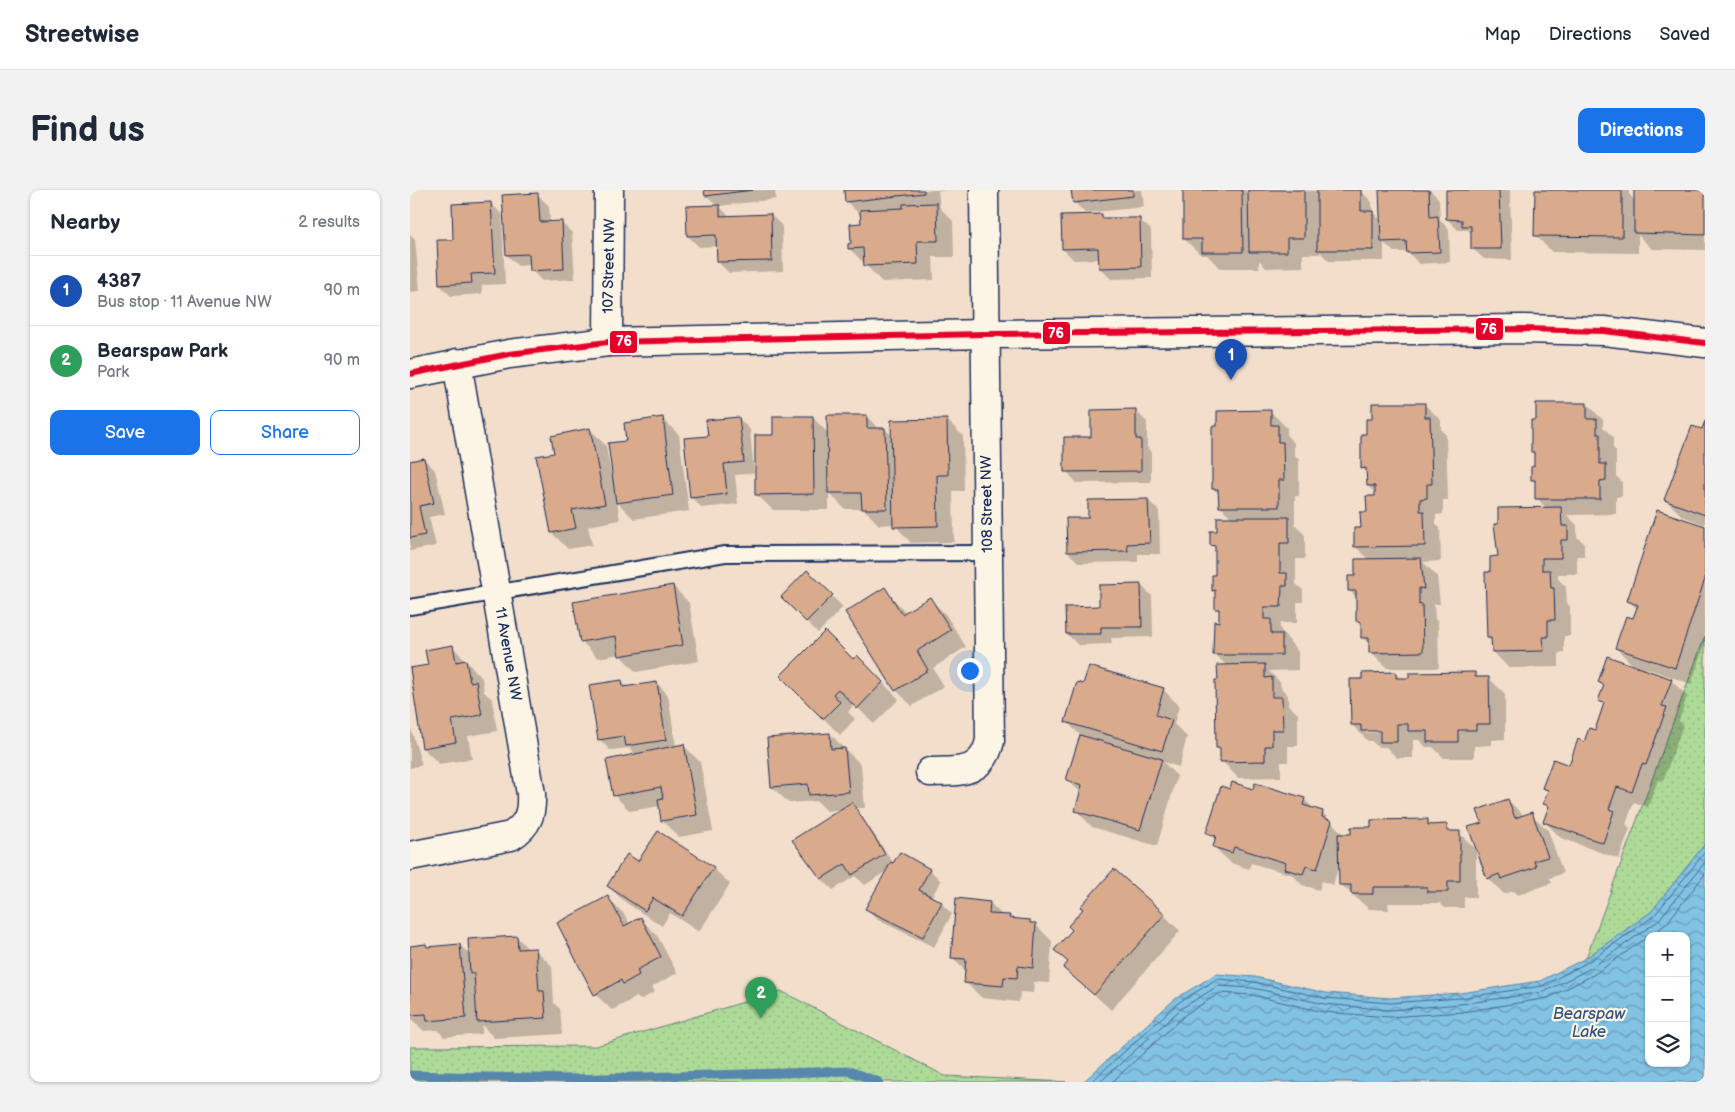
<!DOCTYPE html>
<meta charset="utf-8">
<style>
body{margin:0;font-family:"Balsamiq Sans",sans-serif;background:#f2f2f3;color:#1f2937}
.controls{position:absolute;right:15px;bottom:15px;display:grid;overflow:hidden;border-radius:10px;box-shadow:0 1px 4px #0004}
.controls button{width:45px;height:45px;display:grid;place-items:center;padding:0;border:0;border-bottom:1px solid #e0e1e3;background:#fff;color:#1f2937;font:25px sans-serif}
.you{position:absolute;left:559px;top:480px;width:18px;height:18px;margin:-12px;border:4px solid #fff;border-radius:50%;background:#1a73e8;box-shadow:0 0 0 8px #1a73e833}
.badge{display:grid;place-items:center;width:32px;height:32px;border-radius:50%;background:#1a73e8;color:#fff;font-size:16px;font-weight:700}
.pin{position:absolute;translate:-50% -41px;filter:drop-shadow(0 1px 2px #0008)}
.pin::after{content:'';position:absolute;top:26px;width:18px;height:15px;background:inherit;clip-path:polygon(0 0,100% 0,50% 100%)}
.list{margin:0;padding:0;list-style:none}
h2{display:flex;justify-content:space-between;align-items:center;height:65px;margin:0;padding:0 20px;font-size:21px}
h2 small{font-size:16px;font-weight:400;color:#747a83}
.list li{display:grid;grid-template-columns:32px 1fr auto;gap:15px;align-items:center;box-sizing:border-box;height:70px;padding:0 20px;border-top:1px solid #e0e1e3}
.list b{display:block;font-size:19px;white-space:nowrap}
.list p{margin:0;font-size:16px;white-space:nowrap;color:#747a83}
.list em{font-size:16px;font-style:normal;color:#747a83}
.actions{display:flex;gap:10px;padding:15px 20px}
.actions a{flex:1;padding:11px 0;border:1px solid #1a73e8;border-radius:10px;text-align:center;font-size:18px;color:#1a73e8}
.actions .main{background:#1a73e8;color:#fff}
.icon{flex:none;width:28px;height:28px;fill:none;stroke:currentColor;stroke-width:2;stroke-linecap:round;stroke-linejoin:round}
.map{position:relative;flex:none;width:1295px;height:892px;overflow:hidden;border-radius:10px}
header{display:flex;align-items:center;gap:30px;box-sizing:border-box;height:70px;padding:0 25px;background:#fff;border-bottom:1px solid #e0e1e3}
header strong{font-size:24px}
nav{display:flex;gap:28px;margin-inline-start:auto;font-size:18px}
.intro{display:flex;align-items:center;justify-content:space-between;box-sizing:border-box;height:120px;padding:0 30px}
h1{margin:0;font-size:35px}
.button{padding:12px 22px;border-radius:10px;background:#1a73e8;color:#fff;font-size:18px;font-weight:700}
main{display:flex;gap:30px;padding:0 30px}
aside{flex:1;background:#fff;border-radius:10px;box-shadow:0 1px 4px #0004}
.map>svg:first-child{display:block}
.grass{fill:url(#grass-dots);stroke:#64847b}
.water{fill:url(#water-waves);stroke:#5987ad;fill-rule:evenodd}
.shadow{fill:#0003;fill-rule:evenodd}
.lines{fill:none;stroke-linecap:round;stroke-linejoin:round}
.shore{stroke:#446a93;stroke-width:1}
.stream{stroke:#5987ad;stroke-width:9}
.building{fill:#daaa8c;stroke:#1b2f5e}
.lane-casing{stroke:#1b2f5e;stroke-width:18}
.street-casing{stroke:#1b2f5e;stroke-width:31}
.secondary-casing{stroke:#1b2f5e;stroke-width:31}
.lane{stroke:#fcf5e5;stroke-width:14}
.street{stroke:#fcf5e5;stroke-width:28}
.secondary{stroke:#fcf5e5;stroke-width:28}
.bus-1-casing{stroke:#fcf5e5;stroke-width:10}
.bus-1{stroke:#e4002b;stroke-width:6}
.labels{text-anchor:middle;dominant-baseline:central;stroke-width:4.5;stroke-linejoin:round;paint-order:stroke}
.street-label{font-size:15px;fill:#1b2f5e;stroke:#fcf5e5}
.water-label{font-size:16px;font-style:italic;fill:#35547f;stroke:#fcf5e5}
.line-badge{stroke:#fcf5e5;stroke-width:2}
.badge-label{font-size:14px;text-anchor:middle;font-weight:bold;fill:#fff}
</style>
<header>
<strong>Streetwise</strong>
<nav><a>Map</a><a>Directions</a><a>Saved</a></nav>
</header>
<div class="intro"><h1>Find us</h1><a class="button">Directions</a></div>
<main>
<aside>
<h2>Nearby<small>2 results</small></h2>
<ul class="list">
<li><span class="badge" style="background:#1a4fb4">1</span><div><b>4387</b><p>Bus stop · 11 Avenue NW</p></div><em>90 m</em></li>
<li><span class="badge" style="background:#2e9e5b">2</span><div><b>Bearspaw Park</b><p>Park</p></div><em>90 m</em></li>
</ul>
<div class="actions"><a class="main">Save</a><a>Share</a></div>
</aside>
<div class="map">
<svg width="1295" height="892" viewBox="0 0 1295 892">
<defs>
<pattern id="grass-dots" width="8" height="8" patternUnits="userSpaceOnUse" patternTransform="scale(1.25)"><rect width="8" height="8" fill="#aeda98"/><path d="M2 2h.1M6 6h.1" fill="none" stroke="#95bb85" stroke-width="1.8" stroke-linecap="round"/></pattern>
<pattern id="water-waves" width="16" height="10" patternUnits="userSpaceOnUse" patternTransform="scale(1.25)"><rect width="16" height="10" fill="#82c2e2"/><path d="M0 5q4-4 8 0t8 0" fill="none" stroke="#6a9eba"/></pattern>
</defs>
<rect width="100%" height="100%" fill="#f2deca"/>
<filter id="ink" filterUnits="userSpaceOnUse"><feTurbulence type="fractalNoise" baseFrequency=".02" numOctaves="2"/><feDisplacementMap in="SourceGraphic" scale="10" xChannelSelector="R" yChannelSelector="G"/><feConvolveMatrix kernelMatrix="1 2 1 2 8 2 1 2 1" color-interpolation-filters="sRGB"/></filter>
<g filter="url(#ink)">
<g class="grass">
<polygon points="1295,446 1295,654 1241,722 1176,768"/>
<polygon points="371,801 535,886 656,892 0,892 0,857 186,856"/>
</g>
<path class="water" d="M1295 654V892H673L765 809 806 784 845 787 916 803 980 808 1050 803 1130 791 1176 768 1241 722ZM1239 746H1276V873H1239Z"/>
<g class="shadow">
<polygon points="295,0 365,0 366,9 309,16 320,27 361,25 372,36 373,81 319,83 308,72 308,56 289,57 278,46 307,16 296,5"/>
<polygon points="435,0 536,0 528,1 530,18 543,31 544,67 523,67 524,90 472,92 439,58 452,34 452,27 436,11"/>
<polygon points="663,0 732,0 734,17 675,23 664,12"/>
<polygon points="774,0 951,1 962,12 962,21 971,31 970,0 1020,0 1029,9 1030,30 1039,39 1040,72 1009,74 998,62 984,62 974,53 974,71 919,71 910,62 910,64 893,64 893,77 856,78 849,70 849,78 810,78 797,65 791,65 774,49"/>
<polygon points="1038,0 1100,0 1102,70 1074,69 1062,58 1063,45 1058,40 1048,40 1037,29"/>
<polygon points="1126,0 1219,0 1219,4 1225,11 1226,0 1295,0 1295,60 1242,59 1228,45 1228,63 1142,62 1125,45"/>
<polygon points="127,4 139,16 140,33 151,32 162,43 165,89 132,91 121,80 121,75 108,76 97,65"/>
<polygon points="81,13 92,25 95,94 72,95 72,104 41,106 30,95 45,51"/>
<polygon points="691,25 696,30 729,29 741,40 742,88 701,89 690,78 690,69 664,70 653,59"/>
<polygon points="0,44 5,49 10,101 0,102"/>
<polygon points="1014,214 1031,230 1031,239 1036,245 1038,310 1033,310 1033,324 1026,325 1026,334 1030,338 1031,371 1013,372 1027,386 1030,414 1024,414 1025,429 1028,432 1029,478 977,478 960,462 960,455 952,447 952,436 947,431 947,408 939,400 959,370 945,356 967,308 966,304 958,296 958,283 953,278 958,246"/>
<polygon points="1177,214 1193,230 1193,237 1203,247 1203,258 1206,261 1206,286 1212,292 1212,306 1206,307 1206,324 1157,325 1167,335 1167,347 1174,353 1174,366 1167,366 1167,384 1148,384 1148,389 1156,397 1157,413 1160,416 1160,446 1154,446 1154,462 1149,463 1149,477 1099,478 1083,462 1083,453 1078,448 1081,383 1089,368 1137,319 1127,308 1127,294 1122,289 1126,278 1126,265 1122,262"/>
<polygon points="726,221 737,232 737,257 741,262 741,292 667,293 656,281 682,248"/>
<polygon points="861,222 877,238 877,246 884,253 884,264 889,270 889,306 885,306 885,333 883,333 895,345 895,369 886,369 886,394 893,400 893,412 887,412 887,433 870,433 870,439 888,462 888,480 859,481 870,492 871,498 878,505 878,515 888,524 888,556 878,556 878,572 871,572 871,587 828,588 812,571 811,562 807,558 809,491 817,476 805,464 810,422 806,418 806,403 803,400 806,386 806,359 802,355 809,342 822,328 810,316 810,305 803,298"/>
<polygon points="456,226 469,239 475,239 483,247 537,230 553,246 554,301 543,301 544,352 501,353 484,334 469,335 454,319 435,319 419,303 419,320 363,320 346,304 364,246 402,227 418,243"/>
<polygon points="329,228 340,240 344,283 325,285 328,314 292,318 281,307 299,247"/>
<polygon points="253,229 269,245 279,321 224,329 207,312 210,330 178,336 182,355 158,359 142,343 145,264 180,239 196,256 201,283 203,282 217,252"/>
<polygon points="1295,234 1295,335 1272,326 1255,309"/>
<polygon points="14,269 25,280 35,324 19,327 26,356 0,361 0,272"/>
<polygon points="738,310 749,321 750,364 728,364 728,372 669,373 658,362 679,329"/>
<polygon points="1295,338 1295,453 1281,494 1236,478 1235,481 1261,490 1277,506 1269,531 1273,535 1253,591 1248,590 1238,617 1224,612 1216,634 1220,639 1209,669 1151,648 1135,632 1140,619 1135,614 1139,602 1134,598 1160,577 1186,542 1195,516 1190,511 1194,497 1189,492 1226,478 1206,458 1224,430 1227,419 1218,410"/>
<polygon points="397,382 433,417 408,443 372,407"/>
<polygon points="731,395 742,406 743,447 701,448 702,454 668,455 657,444 690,418"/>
<polygon points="263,396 279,413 289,471 226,482 209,464 188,468 172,452"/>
<polygon points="475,399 496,423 519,408 536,425 556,457 523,478 534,496 502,516 486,500"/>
<polygon points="42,456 72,488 74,502 82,509 87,541 58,546 62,569 29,574 13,558 0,479 19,476"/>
<polygon points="447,467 489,509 464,534 444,514 438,522 445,529 430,545 372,486 443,471"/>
<path d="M1065 483 1069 488H1079L1095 504V549L1082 550V555L1064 556V568H1034L1023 557H1016L1009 550H1003V568H987L976 557H968L962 551H958L942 535 953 490 986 484 991 489ZM956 540H976V542L956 543Z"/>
<polygon points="212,491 218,498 247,493 258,505 266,557 273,555 290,572 303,641 269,647 253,631 250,616 220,621 204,605 226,565 219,558 200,560 189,549"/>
<polygon points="674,496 753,499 769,516 764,534 777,547 769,577 753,572 767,586 747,656 682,637 666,620 671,603 658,590 671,546 657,532"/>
<polygon points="0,536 12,575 0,578"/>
<polygon points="420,544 451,575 455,618 446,618 484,674 490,664 520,680 531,691 521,708 531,713 542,724 524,757 468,730 457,719 478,680 455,695 445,686 423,700 412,689 384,651 433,619 417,621 407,611 379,613 362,597"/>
<polygon points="846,594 895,610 905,620 912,622 934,645 942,645 962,638 1018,631 1023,636 1036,636 1043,643 1049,643 1066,659 1066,707 1054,707 1054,718 1035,718 1030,713 978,713 979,720 959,719 930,694 929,674 923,695 912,691 909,700 892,695 883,685 841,673 839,679 821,673 804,657 806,651 797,642 821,600 844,601"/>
<polygon points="1098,610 1114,626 1121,624 1138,640 1153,683 1140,688 1142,693 1108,705 1104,701 1094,704 1078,688 1074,633"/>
<polygon points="228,673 303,678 320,694 289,742 260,723 252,736 215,712 198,696"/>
<polygon points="198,708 214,724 220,734 230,729 247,745 267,783 242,797 245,802 230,810 227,807 202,820 185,804"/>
<polygon points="580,713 593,726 626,735 642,751 639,793 624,792 623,803 610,802 609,812 572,808 555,792 556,782 542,767"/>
<polygon points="754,725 770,741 701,820 655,778 659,772"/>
<polygon points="107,747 119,760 125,759 142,776 144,813 150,819 152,844 84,848 72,835 72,844 34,847 28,840 14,841 0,828 0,758 50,755 61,766"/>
</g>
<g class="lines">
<g class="shore">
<polyline points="1240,746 1256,734 1295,684"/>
<polyline points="681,892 768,813 807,789 844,792 915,808 980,813 1050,808 1132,796 1178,772 1244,726 1295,662"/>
<polyline points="690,892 772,818 808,796 843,798 914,814 980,820 1051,814 1134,802 1181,778 1248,731 1295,672"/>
<polyline points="702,892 776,824 810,803 842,805 913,822 979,827 1053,822 1138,808 1185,784 1239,746"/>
</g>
<polyline class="stream" points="0,885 160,889 439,881 469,892"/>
</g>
<g class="building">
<polygon points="294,0 343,0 295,6"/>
<polygon points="434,0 514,0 514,3 435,12"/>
<polygon points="661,0 723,0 723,6 663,13"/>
<polygon points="773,0 832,0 833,62 792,62 792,49 773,49"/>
<polygon points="838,0 894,0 894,48 877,48 877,62 839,62"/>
<polygon points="907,0 951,0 951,21 963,21 963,60 907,60"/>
<polygon points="969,0 1019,0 1020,27 1028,26 1030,62 997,63 996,51 971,52"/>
<polygon points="1036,0 1089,0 1091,59 1061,59 1061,36 1052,36 1052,30 1036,29"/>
<polygon points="1125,0 1212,0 1212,47 1124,46"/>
<polygon points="1224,0 1295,0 1295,45 1224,43"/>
<polygon points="128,3 130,32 152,31 154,79 120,81 119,64 96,65 92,5"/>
<polygon points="81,12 85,83 61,84 62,93 29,95 27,50 43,50 42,14"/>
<polygon points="527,13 528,51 507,51 508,74 454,76 453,58 438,59 438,54 441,53 440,34 451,33 450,20 493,18 493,14"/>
<polygon points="310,15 310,26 361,24 362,71 307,72 306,45 277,46 276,16"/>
<polygon points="692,24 692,28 730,28 731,77 689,78 688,58 652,59 651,25"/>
<polygon points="962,213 1015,213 1015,227 1020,227 1022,294 1017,294 1017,308 1010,309 1010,321 1014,321 1015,356 944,357 944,338 951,338 950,322 957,322 956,306 965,306 965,296 957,296 956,278 951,279 951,244 956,244 956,229 962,229"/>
<polygon points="1126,213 1177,213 1177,229 1187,229 1187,244 1190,244 1190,274 1196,274 1196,290 1190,291 1190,309 1125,309 1125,290 1121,290 1121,277 1124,276 1124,262 1121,262 1121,230 1126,230"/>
<polygon points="726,219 726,249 731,249 731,281 654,282 654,247 681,247 681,220"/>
<polygon points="861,220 861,235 868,235 868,252 873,252 874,290 869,290 869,317 809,317 808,299 802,299 802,236 807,236 807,221"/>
<polygon points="417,225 457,225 457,238 475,238 477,319 452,319 451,303 418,303"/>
<polygon points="363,226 403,226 404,304 345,305 345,245 363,245"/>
<polygon points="253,227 263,305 206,313 198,253 216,251 214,233"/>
<polygon points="329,227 334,272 314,274 317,304 280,308 274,248 298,246 296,230"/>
<polygon points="537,229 538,285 527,285 528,336 483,337 481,230"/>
<polygon points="1295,231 1295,325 1254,310 1282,236 1292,239"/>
<polygon points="180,238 195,314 162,320 166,338 141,343 126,266 144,263 141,246"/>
<polygon points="14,268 24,313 9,316 15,345 0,348 0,271"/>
<polygon points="738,309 740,353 717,354 718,361 657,362 656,328 678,328 678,310"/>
<polygon points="1151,317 1152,336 1158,336 1158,350 1151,350 1151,368 1132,368 1132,380 1140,380 1141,398 1144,398 1145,430 1138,430 1138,447 1133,447 1134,461 1082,462 1081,448 1077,448 1075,382 1080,382 1080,367 1088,366 1084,334 1088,334 1088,318"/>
<polygon points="1247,320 1295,336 1295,389 1265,478 1205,458 1216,426 1223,428 1228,415 1217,411"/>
<polygon points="807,327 879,327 879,353 870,353 870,383 877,383 877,396 872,396 871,417 854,417 854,429 861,429 861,444 872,444 872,465 803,465 804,431 809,432 809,419 805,419 805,400 802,401 802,385 805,385 805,356 800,355 800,341 807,341"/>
<polygon points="1011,368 1014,399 1009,398 1009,415 1012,414 1013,462 959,463 959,448 951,448 951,432 946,431 946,401 938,401 938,386 945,386 945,369"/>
<polygon points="397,380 423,405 396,432 371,407"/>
<polygon points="731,394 732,437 691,437 691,444 656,444 655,417 689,416 689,395"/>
<polygon points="263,395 273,455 209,466 206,446 170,452 163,412"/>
<polygon points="475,397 492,424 520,407 541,440 507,461 518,480 485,501 435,422"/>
<polygon points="415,441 443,469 447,465 473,492 447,519 428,499 423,504 430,512 413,529 370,486"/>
<polygon points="43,455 46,472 56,470 60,492 66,491 72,525 42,530 46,552 12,558 0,478 18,475 15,460"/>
<polygon points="1197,466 1262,489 1252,516 1257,517 1236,575 1232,574 1222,602 1207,597 1199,619 1204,621 1193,653 1133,632 1139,616 1133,614 1138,600 1132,598 1143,569 1159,575 1168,549 1174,552 1179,538 1185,540 1194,513 1188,511 1194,495 1188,492"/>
<polygon points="855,474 855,488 862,487 862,507 872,507 873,540 862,540 862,556 855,556 855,571 810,572 810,558 806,558 805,490 808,490 807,475"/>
<polygon points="679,476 754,498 746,525 762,530 752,561 655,532 667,492 673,494"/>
<polygon points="986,482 986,488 999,488 999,483 1065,482 1065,487 1079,487 1080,534 1066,534 1066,540 1048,540 1048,552 1017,552 1017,541 998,541 998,534 987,534 987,552 970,552 970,541 951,541 951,535 941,535 940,489 952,489 952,483"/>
<polygon points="212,490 213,497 247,492 256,550 216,556 214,546 188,550 179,495"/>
<polygon points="420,543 421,559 435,558 439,602 399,605 398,594 361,597 357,548"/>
<polygon points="670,545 752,569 730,640 665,621 672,595 656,590"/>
<polygon points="274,554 287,625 251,631 248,609 253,608 251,597 203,606 196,570"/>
<polygon points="822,592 843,599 845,593 895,608 893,615 913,621 912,627 922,631 907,679 896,676 893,684 874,679 876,673 824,657 822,663 803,657 806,646 796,643 811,596 820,599"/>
<polygon points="1098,609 1105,628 1122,622 1138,667 1124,671 1126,677 1091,689 1089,684 1077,689 1058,637 1072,633 1067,620"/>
<polygon points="442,612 475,664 442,685 435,674 411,689 382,650"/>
<polygon points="1018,629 1018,635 1037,634 1037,641 1050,641 1050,691 1038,691 1038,702 1017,702 1017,697 963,697 963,704 941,704 941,695 929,695 928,644 941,644 941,637 961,637 961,630"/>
<polygon points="248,641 304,677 272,726 243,708 235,721 197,696 217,664 228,671"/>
<polygon points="490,662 520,679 509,700 532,712 513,747 455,719 481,672 483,673"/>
<polygon points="704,679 755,724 684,805 653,778 658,772 644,760 662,740 658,736 673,719 670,717"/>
<polygon points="198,706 214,736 231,727 251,767 227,780 229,785 213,794 211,790 184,805 147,733"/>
<polygon points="546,708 580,712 579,724 600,725 599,728 620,730 620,733 626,733 623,778 608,776 607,788 594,787 593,796 554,793 556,769 541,768"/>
<polygon points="107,746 108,759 126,758 129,801 134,801 136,828 67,832 64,783 60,783 58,749"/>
<polygon points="16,754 17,757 50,754 56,828 17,831 16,824 0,825 0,756"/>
</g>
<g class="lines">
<g class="lane-casing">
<polyline id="lane" points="0,417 315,364 578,363"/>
</g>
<g class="street-casing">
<g id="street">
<polyline points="198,152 199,0"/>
<path d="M520 582C548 581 572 585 580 551L574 0"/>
<path d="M0 666 101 646C118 635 122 624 121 604L47 173"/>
</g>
</g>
<g class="secondary-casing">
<polyline id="secondary" points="0,184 99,164 198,152 575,144 1113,139 1194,141 1295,153"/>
</g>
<use href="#lane" class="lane"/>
<use href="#street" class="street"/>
<use href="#secondary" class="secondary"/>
<g class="bus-1-casing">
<polyline id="bus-1" points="0,184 99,164 198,152 575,144 1113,139 1194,141 1295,153"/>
</g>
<use href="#bus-1" class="bus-1"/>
</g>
</g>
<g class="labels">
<g class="street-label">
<text transform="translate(199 76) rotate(-89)">107 Street NW</text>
<text transform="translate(577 314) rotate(-91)">108 Street NW</text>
<text transform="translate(98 464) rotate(80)">11 Avenue NW</text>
</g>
<g class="water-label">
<text x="1179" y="824">Bearspaw<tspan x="1179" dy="18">Lake</tspan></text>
</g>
</g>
<g class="line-badge">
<rect x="1065" y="127" width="29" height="24" rx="5" fill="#e4002b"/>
<rect x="632" y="131" width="29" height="24" rx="5" fill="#e4002b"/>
<rect x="199" y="140" width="29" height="24" rx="5" fill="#e4002b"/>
</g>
<g class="badge-label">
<text x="1079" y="144">76</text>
<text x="646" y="148">76</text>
<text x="214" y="156">76</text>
</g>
</svg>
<div class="controls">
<button>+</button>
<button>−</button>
<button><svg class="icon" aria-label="layers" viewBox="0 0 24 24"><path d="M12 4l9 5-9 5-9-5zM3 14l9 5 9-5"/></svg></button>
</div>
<div class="you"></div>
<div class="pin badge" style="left:821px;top:190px;background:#1a4fb4">1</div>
<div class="pin badge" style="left:351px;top:828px;background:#2e9e5b">2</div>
</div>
</main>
